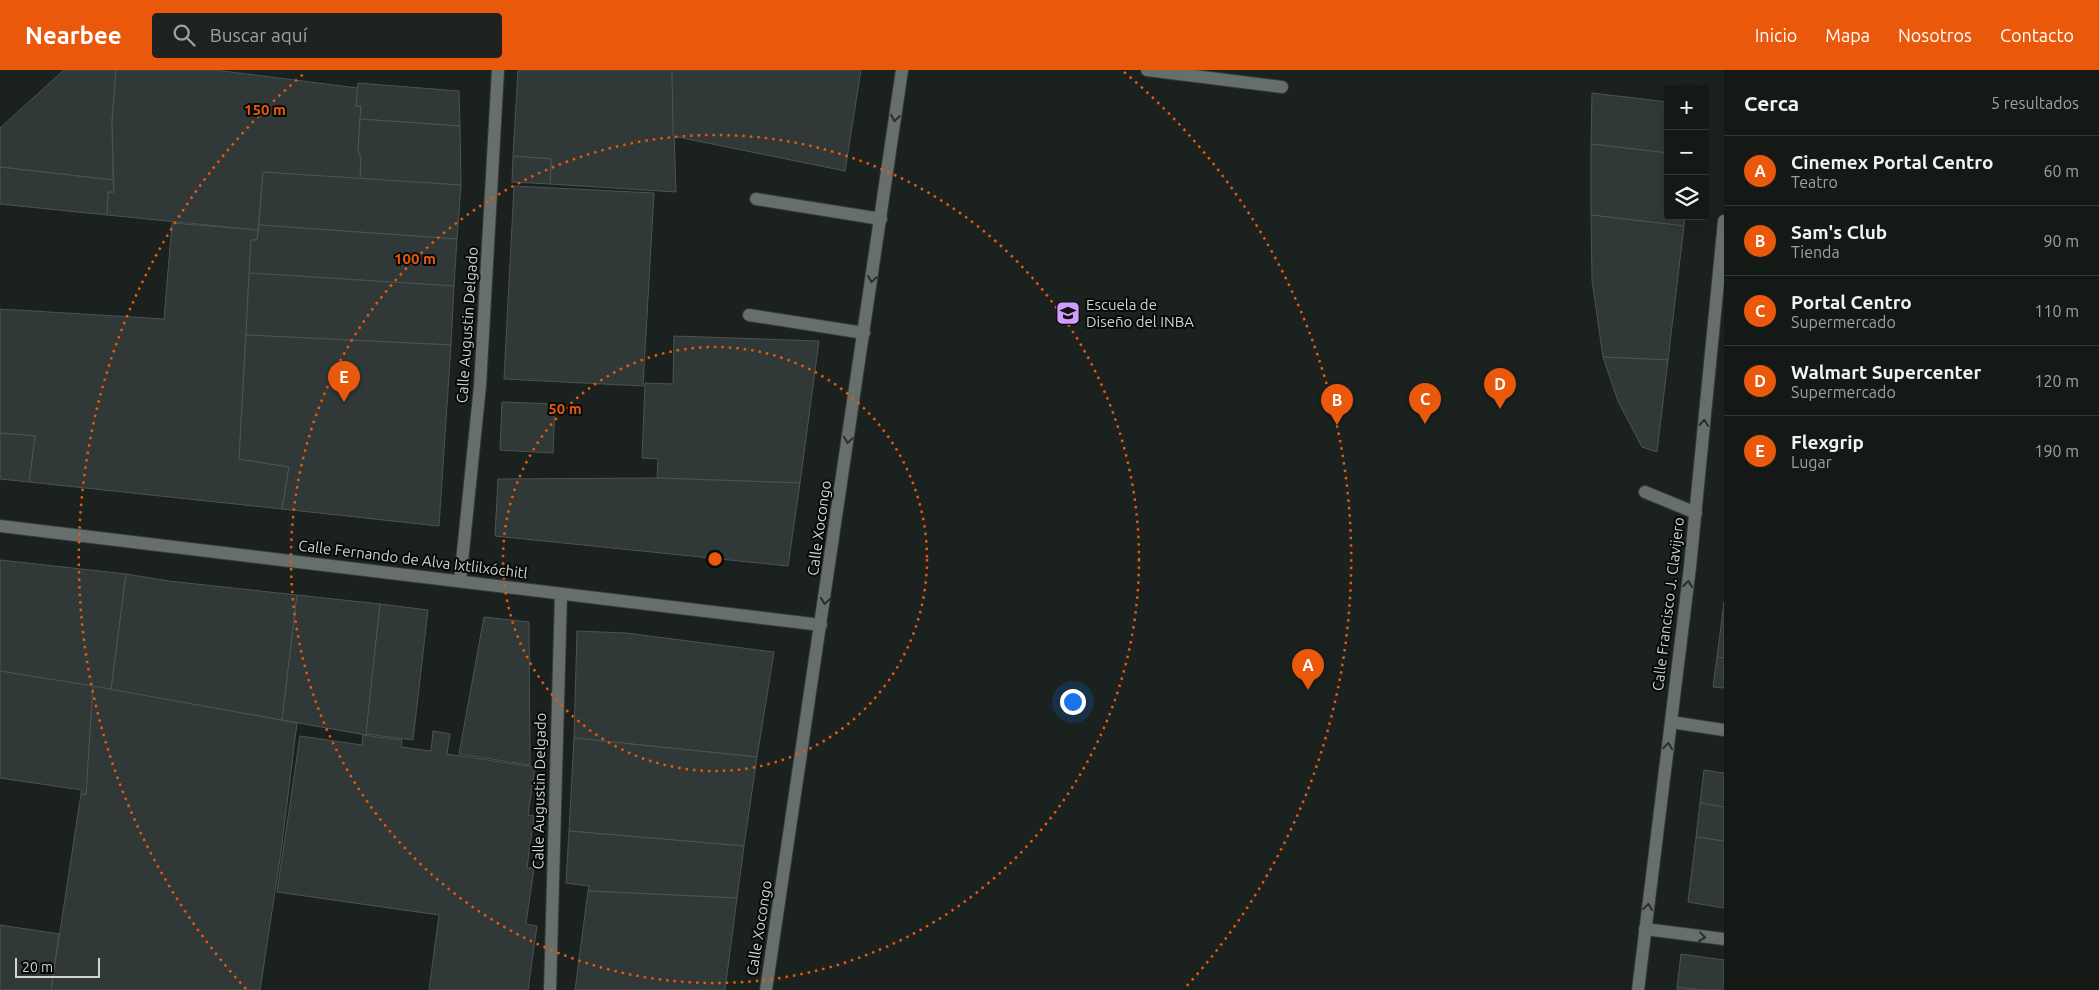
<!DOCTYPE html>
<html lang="es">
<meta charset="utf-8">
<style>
body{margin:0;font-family:Ubuntu,sans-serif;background:#1d221f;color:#f1f3f6}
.controls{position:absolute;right:15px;top:15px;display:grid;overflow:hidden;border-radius:5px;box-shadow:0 5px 20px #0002}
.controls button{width:45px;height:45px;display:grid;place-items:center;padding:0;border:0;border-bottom:1px solid #333835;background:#141916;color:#f1f3f6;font:25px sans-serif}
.scale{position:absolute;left:15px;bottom:12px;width:85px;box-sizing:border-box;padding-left:5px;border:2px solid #d0d5d3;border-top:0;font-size:14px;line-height:18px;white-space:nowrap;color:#d0d5d3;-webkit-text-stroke:4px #070a08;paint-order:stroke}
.you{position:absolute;left:1072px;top:631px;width:18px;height:18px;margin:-12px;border:4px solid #fff;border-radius:50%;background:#1a73e8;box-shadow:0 0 0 8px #1a73e833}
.badge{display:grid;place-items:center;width:32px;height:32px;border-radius:50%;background:#ea580c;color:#fff;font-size:16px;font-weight:700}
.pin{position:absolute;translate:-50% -41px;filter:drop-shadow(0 1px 2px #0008)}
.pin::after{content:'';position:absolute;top:26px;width:18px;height:15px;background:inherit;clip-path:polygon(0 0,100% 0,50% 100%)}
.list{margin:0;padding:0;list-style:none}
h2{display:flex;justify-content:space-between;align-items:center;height:65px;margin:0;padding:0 20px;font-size:21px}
h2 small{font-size:16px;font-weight:400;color:#9da0a1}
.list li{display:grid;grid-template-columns:32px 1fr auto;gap:15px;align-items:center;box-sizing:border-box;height:70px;padding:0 20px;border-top:1px solid #333835}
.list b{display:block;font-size:19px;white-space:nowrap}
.list p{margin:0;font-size:16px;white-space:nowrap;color:#9da0a1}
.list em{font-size:16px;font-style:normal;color:#9da0a1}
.icon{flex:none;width:28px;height:28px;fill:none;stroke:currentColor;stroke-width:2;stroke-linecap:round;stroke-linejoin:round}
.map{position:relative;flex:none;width:1724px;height:920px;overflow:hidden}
header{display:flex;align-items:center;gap:30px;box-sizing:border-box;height:70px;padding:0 25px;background:#ea580c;color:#fff}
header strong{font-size:24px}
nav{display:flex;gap:28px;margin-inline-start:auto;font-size:18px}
.search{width:350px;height:45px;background:#1d221f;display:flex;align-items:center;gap:12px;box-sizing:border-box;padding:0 18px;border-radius:5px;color:#9da0a1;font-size:19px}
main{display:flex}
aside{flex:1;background:#141916}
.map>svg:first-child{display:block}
.building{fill:#303938;stroke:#4a5453}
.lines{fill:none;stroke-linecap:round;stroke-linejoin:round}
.minor-casing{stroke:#363b39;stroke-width:14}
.minor{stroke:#666f6b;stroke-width:12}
.oneway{stroke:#282d2b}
.ring{fill:none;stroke:#e8590c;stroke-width:2.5;stroke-dasharray:2.5 5}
.labels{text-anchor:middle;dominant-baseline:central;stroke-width:4;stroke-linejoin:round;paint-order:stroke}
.poi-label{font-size:15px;fill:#d0d5d3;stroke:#070a08;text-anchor:start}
.street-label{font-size:15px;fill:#d0d5d3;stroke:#070a08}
.centre{fill:#e8590c;stroke:#070a08;stroke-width:2.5}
.ring-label{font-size:15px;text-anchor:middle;font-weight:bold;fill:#e8590c;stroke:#070a08;stroke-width:4;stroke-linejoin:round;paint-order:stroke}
</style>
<header>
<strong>Nearbee</strong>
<div class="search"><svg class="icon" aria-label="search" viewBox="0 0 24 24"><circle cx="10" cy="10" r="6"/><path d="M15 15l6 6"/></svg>Buscar aquí</div>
<nav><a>Inicio</a><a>Mapa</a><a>Nosotros</a><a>Contacto</a></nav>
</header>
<main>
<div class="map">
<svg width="1724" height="920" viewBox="0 0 1724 920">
<rect width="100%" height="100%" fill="#1a211e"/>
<g class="building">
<polygon points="64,0 116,0 112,51 113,110 0,97 0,58"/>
<polygon points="116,0 215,0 358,18 356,36 361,36 358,81 361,88 360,109 263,102 258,160 107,145 108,122 114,122 112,51"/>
<polygon points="518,0 672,0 676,122 550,114 551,89 513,86"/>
<polygon points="672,0 861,0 845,101 673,66"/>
<polygon points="358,13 459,21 460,56 360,49 361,36 356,36"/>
<polygon points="1592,23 1668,32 1668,83 1591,74"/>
<polygon points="360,49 460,56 461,115 360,109 361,88 358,81"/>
<polygon points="1591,74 1668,83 1668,146 1685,146 1684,156 1591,145"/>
<polygon points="513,86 551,89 550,114 512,112"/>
<polygon points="0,97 113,110 114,122 108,122 107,145 0,134"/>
<polygon points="263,102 461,115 457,169 259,155"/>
<polygon points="514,116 654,123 643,316 504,309"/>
<polygon points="1591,145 1684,156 1668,290 1603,287 1592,210"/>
<polygon points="172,153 258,160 257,170 251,170 239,389 289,397 282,439 29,412 35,366 0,363 0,239 164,249"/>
<polygon points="259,155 457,169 454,216 249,203 251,170 257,170"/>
<polygon points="249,203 454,216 451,275 246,265"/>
<polygon points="246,265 451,275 439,456 282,439 289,397 239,389"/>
<polygon points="674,266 819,271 800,413 657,408 658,389 642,388 645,313 673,314"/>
<polygon points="1603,287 1668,290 1657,382 1642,377 1618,331"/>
<polygon points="502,332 555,334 553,383 500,380"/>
<polygon points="0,363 35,366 29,412 0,409"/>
<polygon points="657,408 800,413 788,496 495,466 498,409"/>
<polygon points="0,490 126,504 111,620 0,601"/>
<polygon points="126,504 169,511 297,525 282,650 111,620"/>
<polygon points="297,525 380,534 366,665 282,650"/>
<polygon points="1724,532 1724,588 1717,587"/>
<polygon points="380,534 428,540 413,670 366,664"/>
<polygon points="484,547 529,552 530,695 459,684"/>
<polygon points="577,561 626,563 774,582 757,687 574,668"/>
<polygon points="1717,587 1724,588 1724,618 1713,617"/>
<polygon points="0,601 93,616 86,725 81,724 82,720 0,708"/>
<polygon points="93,616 297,653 281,782 260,920 51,920 81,724 86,725"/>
<polygon points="433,661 450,664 447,684 535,697 528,745 534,746 527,798 534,798 526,854 537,856 528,920 429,920 439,845 277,822 300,666 362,675 363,665 402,670 401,677 431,681"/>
<polygon points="574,668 757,687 744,776 569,761"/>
<polygon points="1704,700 1724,703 1724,737 1700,733"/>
<polygon points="1700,733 1724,737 1724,771 1696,767"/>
<polygon points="569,761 744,776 737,828 588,821 589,816 566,813"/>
<polygon points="1696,767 1724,771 1724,838 1688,832"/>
<polygon points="588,821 737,828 725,920 575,920"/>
<polygon points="0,855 59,864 51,920 0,920"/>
<polygon points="1681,884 1724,890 1724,920 1702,920 1677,917"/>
<polygon points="1677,917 1702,920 1677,920"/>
</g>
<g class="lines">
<g class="minor-casing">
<g id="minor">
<polyline points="1147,0 1282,17"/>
<polyline points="756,129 881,149"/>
<polyline points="749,245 864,263"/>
<polyline points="1645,422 1696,443"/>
<polyline points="0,456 821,555"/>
<polyline points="460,511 480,316 498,0"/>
<polyline points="1671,652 1724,660"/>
<polyline points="1645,859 1724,869"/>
<polyline points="550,920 561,524"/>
<polyline points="766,920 902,0"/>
<polyline points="1638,920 1690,497 1724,151"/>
</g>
</g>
<use href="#minor" class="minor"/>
</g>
<defs><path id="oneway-chevron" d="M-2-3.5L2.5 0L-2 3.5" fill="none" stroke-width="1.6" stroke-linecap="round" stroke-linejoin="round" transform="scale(1.25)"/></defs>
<g class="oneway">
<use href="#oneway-chevron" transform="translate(895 48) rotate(98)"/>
<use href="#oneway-chevron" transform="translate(872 209) rotate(98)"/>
<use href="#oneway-chevron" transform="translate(1704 353) rotate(-84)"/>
<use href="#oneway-chevron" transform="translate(848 370) rotate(98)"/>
<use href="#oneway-chevron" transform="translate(1688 514) rotate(-83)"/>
<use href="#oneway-chevron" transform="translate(825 531) rotate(98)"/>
<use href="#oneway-chevron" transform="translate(1668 676) rotate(-83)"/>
<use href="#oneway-chevron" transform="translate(1648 837) rotate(-83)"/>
<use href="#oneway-chevron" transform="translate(1702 867) rotate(7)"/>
</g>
<g class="ring">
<circle cx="715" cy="489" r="212"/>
<circle cx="715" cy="489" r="424"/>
<path d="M246 919A636 636 0 0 1 306 2M1124 2A636 636 0 0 1 1184 919"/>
</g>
<defs>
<g id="university-square" transform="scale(1.25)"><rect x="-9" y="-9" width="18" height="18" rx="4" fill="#d09dff" stroke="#070a08"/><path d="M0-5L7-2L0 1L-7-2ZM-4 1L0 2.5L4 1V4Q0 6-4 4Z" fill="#111"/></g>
</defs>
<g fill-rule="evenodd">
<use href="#university-square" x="1068" y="243"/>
</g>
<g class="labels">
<g class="poi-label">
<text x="1086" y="234">Escuela de<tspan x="1086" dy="17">Diseño del INBA</tspan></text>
</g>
<g class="street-label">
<text transform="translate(467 255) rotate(-86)">Calle Augustin Delgado</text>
<text transform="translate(819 458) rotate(-82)">Calle Xocongo</text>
<text transform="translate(413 489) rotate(7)">Calle Fernando de Alva Ixtlilxóchitl</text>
<text transform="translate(1668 534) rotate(-83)">Calle Francisco J. Clavijero</text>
<text transform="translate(539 721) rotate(-89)">Calle Augustin Delgado</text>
<text transform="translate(759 858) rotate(-81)">Calle Xocongo</text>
</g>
</g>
<circle cx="715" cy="489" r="8" class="centre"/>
<g class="ring-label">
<text x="265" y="45">150 m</text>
<text x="415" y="194">100 m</text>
<text x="565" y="344">50 m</text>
</g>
</svg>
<div class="controls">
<button>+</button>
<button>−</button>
<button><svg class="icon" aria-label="layers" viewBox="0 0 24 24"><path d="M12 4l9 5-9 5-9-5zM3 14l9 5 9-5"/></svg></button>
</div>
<div class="scale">20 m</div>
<div class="you"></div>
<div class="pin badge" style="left:1308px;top:620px">A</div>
<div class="pin badge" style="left:1337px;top:355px">B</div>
<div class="pin badge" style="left:1425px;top:354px">C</div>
<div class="pin badge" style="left:1500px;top:339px">D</div>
<div class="pin badge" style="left:344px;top:332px">E</div>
</div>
<aside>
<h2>Cerca<small>5 resultados</small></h2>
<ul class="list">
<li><span class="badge">A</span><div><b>Cinemex Portal Centro</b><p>Teatro</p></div><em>60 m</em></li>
<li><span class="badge">B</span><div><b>Sam's Club</b><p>Tienda</p></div><em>90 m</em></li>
<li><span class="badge">C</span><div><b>Portal Centro</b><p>Supermercado</p></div><em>110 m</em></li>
<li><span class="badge">D</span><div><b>Walmart Supercenter</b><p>Supermercado</p></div><em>120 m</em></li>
<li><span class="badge">E</span><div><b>Flexgrip</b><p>Lugar</p></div><em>190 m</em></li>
</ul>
</aside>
</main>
